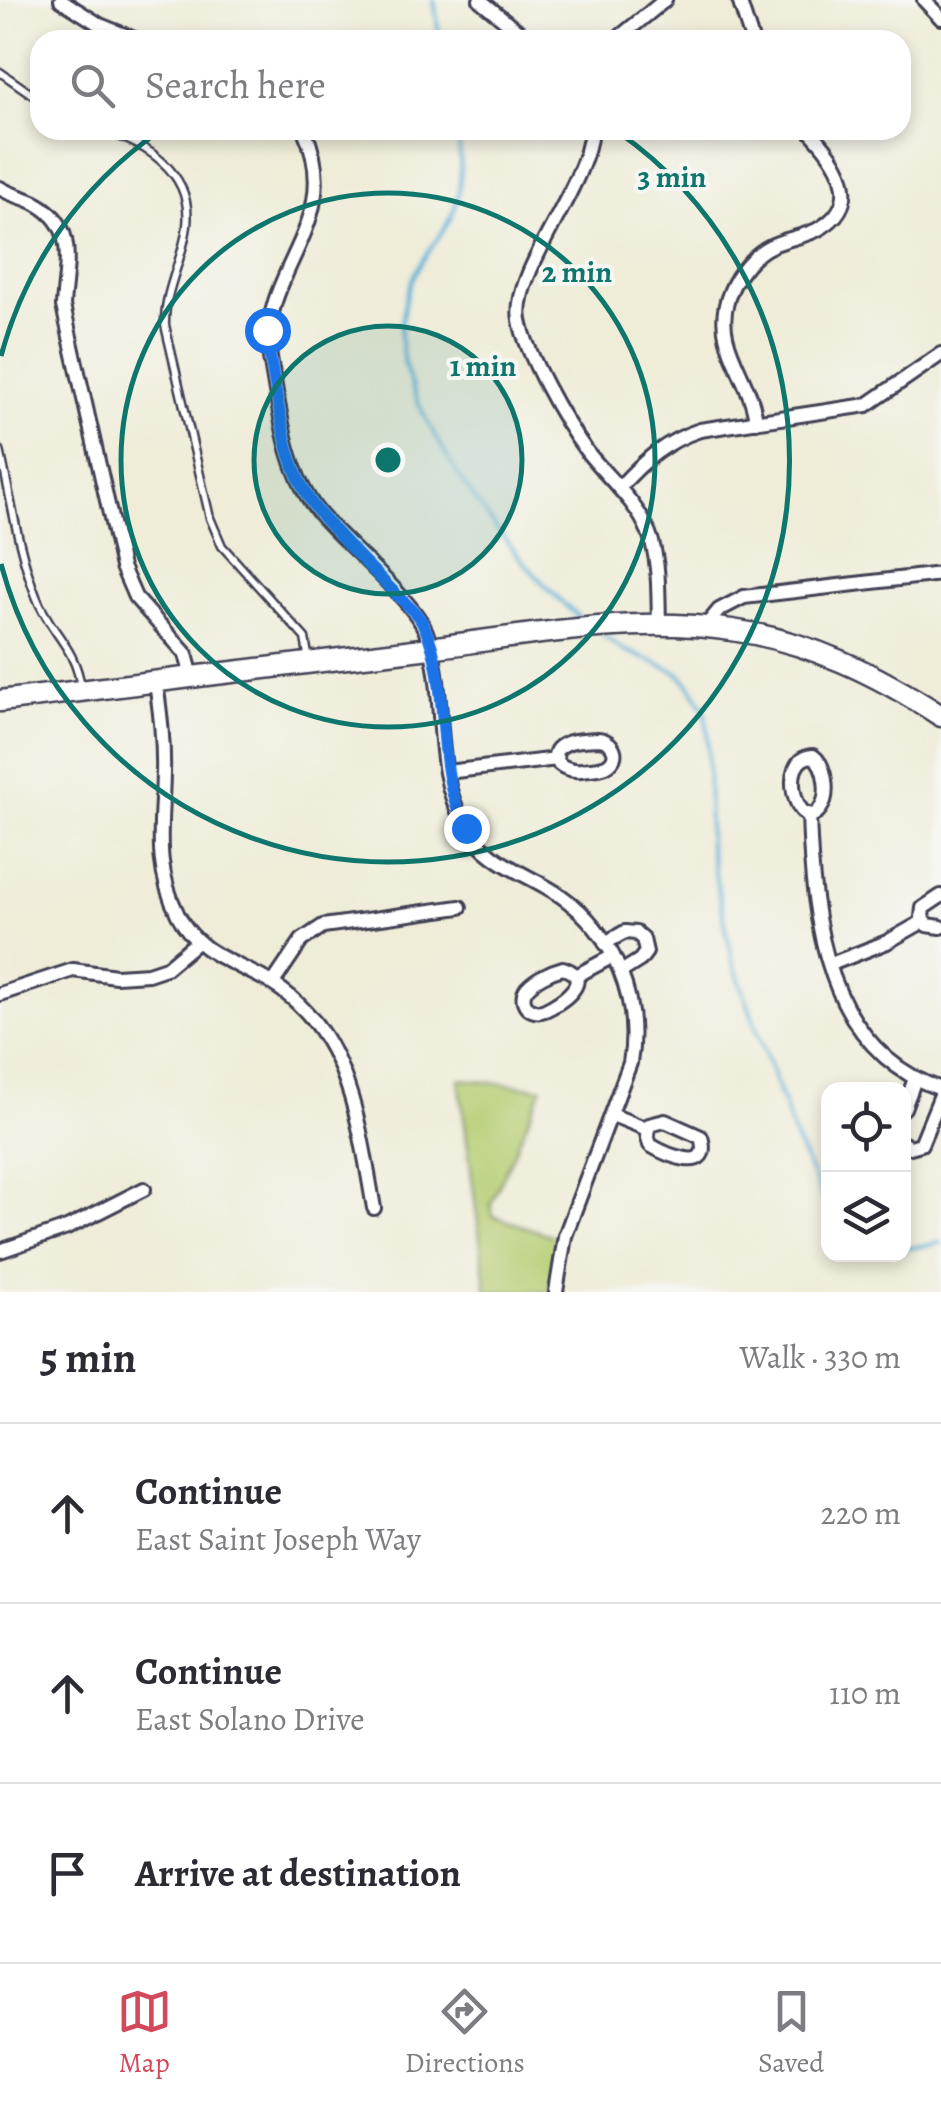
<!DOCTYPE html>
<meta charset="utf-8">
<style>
body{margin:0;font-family:Alegreya,serif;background:#f2f2f3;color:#2b2b33}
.controls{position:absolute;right:30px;bottom:30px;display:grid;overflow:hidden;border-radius:20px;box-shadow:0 5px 15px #0003}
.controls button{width:90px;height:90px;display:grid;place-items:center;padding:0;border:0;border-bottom:2px solid #e1e1e2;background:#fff;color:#2b2b33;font:50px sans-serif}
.stop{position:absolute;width:30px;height:30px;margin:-22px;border:8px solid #1a73e8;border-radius:50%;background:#fff}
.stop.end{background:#1a73e8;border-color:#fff;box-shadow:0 2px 10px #0008}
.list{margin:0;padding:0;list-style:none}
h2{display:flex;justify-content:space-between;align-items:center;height:130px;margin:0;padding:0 40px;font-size:42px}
h2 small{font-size:32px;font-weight:400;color:#7c7c81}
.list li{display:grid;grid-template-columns:65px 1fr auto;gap:30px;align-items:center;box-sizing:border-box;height:180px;padding:0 40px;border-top:2px solid #e1e1e2}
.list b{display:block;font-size:38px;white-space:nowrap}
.list p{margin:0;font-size:32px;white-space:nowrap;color:#7c7c81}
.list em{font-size:32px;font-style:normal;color:#7c7c81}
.icon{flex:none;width:55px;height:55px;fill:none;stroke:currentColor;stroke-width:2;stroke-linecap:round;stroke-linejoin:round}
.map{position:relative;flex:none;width:941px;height:1292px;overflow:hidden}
.search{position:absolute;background:#fff;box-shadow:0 5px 15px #0003;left:30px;right:30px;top:30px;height:110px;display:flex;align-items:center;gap:25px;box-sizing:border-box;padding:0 35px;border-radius:30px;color:#7c7c81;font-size:38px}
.sheet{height:670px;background:#fff}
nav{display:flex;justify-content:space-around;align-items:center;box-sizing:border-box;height:140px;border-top:2px solid #e1e1e2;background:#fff;font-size:28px;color:#7c7c81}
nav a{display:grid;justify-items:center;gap:5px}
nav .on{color:#d1495b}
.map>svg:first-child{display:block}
.green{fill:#b6ce73;stroke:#6c7857;stroke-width:2.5}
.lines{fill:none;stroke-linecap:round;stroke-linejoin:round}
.stream{stroke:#5cb0d8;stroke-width:4}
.lane-casing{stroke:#414053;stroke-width:11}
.street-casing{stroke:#414053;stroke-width:18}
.primary-casing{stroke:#414053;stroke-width:25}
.lane{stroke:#fff;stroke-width:6}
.street{stroke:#fff;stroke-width:12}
.primary{stroke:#fff;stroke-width:20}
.route{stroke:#1a73e8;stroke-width:12}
.ring{fill:none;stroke:#0f766e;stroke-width:5}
.centre{fill:#0f766e;stroke:#f6f6f2;stroke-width:5}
.ring-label{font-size:30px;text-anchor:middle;font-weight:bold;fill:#0f766e;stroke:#f6f6f2;stroke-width:8;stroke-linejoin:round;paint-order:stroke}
</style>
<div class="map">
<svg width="941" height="1292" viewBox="0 0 941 1292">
<rect width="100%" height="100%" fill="#f6f6f2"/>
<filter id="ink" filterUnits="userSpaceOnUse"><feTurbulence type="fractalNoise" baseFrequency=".01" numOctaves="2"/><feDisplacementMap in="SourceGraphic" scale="20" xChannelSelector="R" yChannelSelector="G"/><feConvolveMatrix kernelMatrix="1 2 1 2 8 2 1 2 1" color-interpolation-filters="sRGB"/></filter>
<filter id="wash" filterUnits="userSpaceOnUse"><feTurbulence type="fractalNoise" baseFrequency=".0048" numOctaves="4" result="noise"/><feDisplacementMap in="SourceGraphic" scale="40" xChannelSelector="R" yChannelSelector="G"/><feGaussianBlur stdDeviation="2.25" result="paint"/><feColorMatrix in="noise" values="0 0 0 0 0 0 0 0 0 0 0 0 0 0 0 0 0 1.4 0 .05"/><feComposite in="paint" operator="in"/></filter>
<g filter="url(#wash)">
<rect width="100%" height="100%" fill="#efecd8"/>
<polygon class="green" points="459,1079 542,1088 491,1204 493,1216 556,1237 550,1292 487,1292"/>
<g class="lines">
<g class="stream">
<polyline points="434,0 440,40"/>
<path d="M457 130C462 163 464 197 446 226 433 247 415 266 408 291 402 311 399 331 402 351 414 430 520 572 583 620"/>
<polyline points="603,635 622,649 677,672 689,684 704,708 708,732 709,846 733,962 797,1143 828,1208"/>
<polyline points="904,1249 941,1243"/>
</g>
</g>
</g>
<g filter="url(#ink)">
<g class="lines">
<g class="lane-casing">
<g id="lane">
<polyline points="0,72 40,100"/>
<path d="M101 130C145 143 193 171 187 226 183 260 164 290 165 325L210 518 222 546 305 638 309 661"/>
<path d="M0 450C11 498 18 550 36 596 49 632 75 645 81 687"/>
</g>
</g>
<g class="street-casing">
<g id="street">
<polyline points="61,0 100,25 137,40"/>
<polyline points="480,0 529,40"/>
<polyline points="739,0 752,40"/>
<polyline points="924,0 941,18"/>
<polyline points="616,40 665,0"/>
<path d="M304 130C345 219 266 266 268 347 279 401 283 469 319 513 344 543 414 600 426 632 449 693 430 768 465 825 490 866 524 871 561 896 614 933 641 1000 630 1063L565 1236 556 1292"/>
<path d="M591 130C587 188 511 273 520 320 526 354 564 421 585 449 606 477 636 500 649 533 660 561 658 595 659 624"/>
<path d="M0 188C12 196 25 197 37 204 79 227 65 268 63 306L122 567 135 597 186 654 192 677"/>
<path d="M756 422C752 378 712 345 728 298 734 279 748 260 765 249 782 238 805 238 822 227 867 198 834 156 809 130"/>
<path d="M619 488C643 461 666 441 700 430L867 405 941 354"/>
<polyline points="705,627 719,610 744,597 941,574"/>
<path d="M156 682C160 712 164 742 163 773 162 826 153 865 178 915 198 954 233 961 268 981 349 1028 359 1124 374 1208"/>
<path d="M598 739C613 740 622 757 606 766 599 769 589 769 581 770 560 772 544 754 565 744 574 739 588 740 598 739Z"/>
<path d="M813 756C826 765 830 796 820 809 799 838 775 758 813 756Z"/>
<polyline points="447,772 557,759"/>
<path d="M809 814C812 919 826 1050 941 1089"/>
<polyline points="941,896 923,908 922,917 927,925 941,927"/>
<polyline points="605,943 625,932 636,933 643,939 646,952 640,960 621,972"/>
<polyline points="831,964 887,942 924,921"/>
<path d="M563 968C596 979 561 1003 545 1010 530 1016 517 1001 527 988 536 978 552 971 563 968Z"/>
<polyline points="576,976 613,956"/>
<polyline points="273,983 302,940 323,926 460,907"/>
<polyline points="0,994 73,970 116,976 148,974 166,968 197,942"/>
<polyline points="904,1108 915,1079"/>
<polyline points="612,1115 647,1129"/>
<path d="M665 1121 701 1137C713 1176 665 1154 650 1145L647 1134 649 1125Z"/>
<polyline points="904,1144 910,1147 921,1144 941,1095"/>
<polyline points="0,1251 67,1228 144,1189"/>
</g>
</g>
<g class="primary-casing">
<path id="primary" d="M0 701C143 683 287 665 430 648 530 635 631 615 732 630 809 641 877 674 941 716"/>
</g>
<use href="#lane" class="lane"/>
<use href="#street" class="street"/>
<use href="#primary" class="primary"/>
</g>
</g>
<g class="lines" filter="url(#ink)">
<path class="route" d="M267 330 268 347C279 401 283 470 320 514 343 541 369 566 394 592 404 602 418 613 424 626 453 687 432 765 466 828"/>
</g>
<circle cx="388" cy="460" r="134" fill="#0f766e" fill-opacity=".12"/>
<g class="ring">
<circle cx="388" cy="460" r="134"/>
<circle cx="388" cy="460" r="267"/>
<path d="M1 356A401 401 0 0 1 158 132M618 132A401 401 0 1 1 1 564"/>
</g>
<circle cx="388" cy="460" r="15" class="centre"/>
<g class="ring-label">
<text x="672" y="187">3 min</text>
<text x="577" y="282">2 min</text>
<text x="483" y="376">1 min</text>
</g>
</svg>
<div class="controls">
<button><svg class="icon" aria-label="locate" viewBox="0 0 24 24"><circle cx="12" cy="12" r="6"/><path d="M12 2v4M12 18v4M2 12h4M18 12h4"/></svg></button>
<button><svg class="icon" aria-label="layers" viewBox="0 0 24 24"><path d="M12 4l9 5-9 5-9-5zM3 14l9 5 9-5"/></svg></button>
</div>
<div class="stop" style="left:267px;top:330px"></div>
<div class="stop end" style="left:466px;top:828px"></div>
<div class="search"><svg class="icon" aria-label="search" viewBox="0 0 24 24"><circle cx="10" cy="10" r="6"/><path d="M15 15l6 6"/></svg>Search here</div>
</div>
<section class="sheet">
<h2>5 min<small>Walk · 330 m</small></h2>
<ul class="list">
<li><svg class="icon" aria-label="ahead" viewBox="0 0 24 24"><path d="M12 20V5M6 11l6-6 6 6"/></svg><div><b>Continue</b><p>East Saint Joseph Way</p></div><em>220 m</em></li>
<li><svg class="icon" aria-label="ahead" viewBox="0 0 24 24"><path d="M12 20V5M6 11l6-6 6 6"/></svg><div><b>Continue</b><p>East Solano Drive</p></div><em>110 m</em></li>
<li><svg class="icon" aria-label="arrive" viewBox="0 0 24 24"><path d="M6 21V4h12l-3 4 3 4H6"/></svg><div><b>Arrive at destination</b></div></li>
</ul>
</section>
<nav>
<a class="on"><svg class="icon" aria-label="map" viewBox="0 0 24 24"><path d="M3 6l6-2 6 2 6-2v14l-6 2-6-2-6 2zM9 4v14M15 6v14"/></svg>Map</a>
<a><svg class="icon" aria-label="directions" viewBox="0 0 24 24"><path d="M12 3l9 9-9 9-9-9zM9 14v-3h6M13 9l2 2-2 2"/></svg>Directions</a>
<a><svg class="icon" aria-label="saved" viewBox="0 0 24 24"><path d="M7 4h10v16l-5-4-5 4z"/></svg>Saved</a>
</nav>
